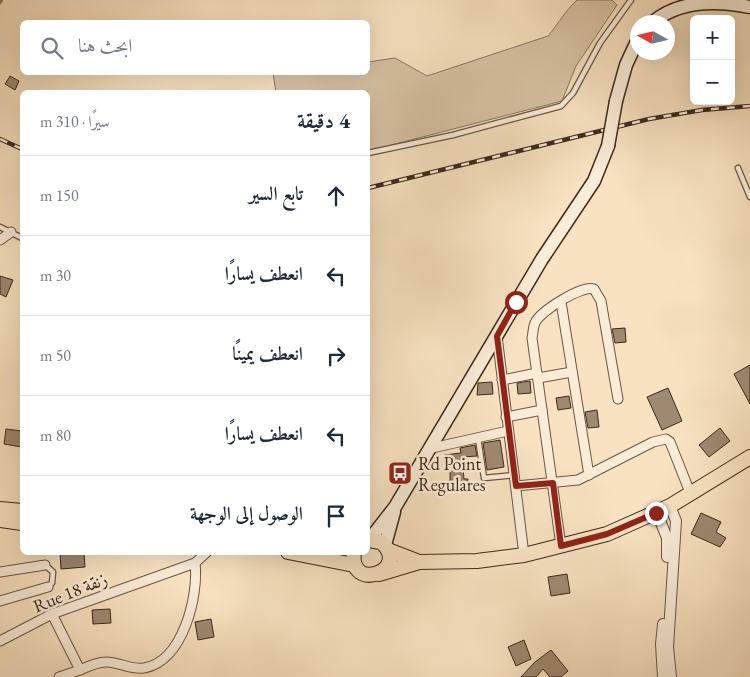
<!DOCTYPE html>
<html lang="ar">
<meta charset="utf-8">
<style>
body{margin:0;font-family:"EB Garamond",Amiri,serif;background:#f2f2f3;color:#1f2937;direction:rtl}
.controls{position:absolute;right:15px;top:15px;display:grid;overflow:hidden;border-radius:8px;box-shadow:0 5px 20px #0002}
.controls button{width:45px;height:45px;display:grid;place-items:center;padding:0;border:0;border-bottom:1px solid #e0e1e3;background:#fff;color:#1f2937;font:25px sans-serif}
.compass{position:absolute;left:630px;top:15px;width:45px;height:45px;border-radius:50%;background:#fff;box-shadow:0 5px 20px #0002;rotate:278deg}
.stop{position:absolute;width:15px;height:15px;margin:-11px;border:4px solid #8f2418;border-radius:50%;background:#fff}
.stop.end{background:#8f2418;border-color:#fff;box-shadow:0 1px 5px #0008}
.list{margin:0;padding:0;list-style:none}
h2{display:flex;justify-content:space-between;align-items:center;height:65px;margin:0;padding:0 20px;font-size:21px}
h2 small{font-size:16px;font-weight:400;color:#747a83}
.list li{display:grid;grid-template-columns:32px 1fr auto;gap:15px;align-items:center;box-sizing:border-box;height:80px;padding:0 20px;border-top:1px solid #e0e1e3}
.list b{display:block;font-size:19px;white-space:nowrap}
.list em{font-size:16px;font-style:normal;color:#747a83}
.icon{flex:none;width:28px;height:28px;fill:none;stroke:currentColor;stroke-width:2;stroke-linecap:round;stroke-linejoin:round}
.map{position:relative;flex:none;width:750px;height:677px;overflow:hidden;direction:ltr}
.search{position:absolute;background:#fff;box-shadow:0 5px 20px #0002;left:20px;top:20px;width:350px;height:55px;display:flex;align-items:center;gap:12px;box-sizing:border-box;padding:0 18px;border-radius:8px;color:#747a83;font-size:19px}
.panel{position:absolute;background:#fff;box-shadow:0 5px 20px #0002;left:20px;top:90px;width:350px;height:465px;border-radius:8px;direction:rtl}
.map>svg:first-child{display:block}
.green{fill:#d8c3a5;stroke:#8a7660}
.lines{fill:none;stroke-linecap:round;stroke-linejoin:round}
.stream{stroke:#86725c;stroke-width:2.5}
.building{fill:#9e8971;stroke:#3c291a}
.service-casing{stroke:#6b5744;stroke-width:7}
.minor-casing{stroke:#6b5744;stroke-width:11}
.tertiary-casing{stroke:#6b5744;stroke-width:12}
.secondary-casing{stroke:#3c291a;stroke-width:15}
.primary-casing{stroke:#3c291a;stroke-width:16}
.trunk-casing{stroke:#3c291a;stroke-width:16}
.service{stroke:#faecd7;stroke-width:4.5}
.minor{stroke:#faecd7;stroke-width:9}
.tertiary{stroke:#faecd7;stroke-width:10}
.secondary{stroke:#faecd7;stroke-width:12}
.primary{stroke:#f8e2c1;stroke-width:14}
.trunk{stroke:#f8e2c1;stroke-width:14}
.rail-casing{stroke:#3c291a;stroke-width:4.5}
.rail{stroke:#faecd7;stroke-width:2.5;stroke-dasharray:8;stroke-linecap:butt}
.secondary-bridge-casing{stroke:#3c291a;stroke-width:15;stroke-linecap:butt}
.secondary-bridge{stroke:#faecd7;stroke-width:12}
.route{stroke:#8f2418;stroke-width:6}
.labels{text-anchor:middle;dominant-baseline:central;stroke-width:5;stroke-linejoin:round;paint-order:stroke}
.poi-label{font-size:18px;fill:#3c291a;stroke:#faecd7;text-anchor:start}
.street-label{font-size:18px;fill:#3c291a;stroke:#faecd7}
</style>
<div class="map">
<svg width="750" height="677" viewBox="0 0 750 677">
<rect width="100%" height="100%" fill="#f8e2c1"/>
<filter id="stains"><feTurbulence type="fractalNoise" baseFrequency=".004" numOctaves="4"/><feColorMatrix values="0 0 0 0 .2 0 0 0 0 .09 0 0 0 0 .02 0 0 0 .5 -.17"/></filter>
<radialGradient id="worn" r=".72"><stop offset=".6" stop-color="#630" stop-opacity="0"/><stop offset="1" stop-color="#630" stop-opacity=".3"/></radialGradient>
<path class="green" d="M577 0H612L617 5 576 66 562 101 368 151V92H276L273 73 368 72V62L395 58 427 76 548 36C558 24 566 10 577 0Z"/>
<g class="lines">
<polyline class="stream" points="0,3 2,0"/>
</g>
<g class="building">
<polygon points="10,76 19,81 15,90 5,84"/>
<polygon points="0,276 13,280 6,297 0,294"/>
<polygon points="625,328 626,342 615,343 612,329"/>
<polygon points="750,365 750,404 734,374"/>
<polygon points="530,381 531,393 518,394 517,383"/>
<polygon points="492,382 493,394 477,395 478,383"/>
<polygon points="668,388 682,421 662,430 647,397"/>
<polygon points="569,396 571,408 558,410 556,398"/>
<polygon points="597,410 599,427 588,428 585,412"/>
<polygon points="720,428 730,441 709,457 699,445"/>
<polygon points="6,429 22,431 22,447 4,444"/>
<polygon points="500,440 504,467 487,470 483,443"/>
<polygon points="475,445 477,456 462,457 464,479 468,479 468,491 450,492 450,469 445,470 444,455 461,453 460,448"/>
<polygon points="701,513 721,522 716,532 726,538 720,547 691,534"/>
<polygon points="60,552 84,552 85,567 61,569"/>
<polygon points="567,574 570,593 551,596 548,577"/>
<polygon points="110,609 111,623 93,624 92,610"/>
<polygon points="211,619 214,637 198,640 195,622"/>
<polygon points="524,640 531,659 516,666 508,647"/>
<polygon points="551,650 568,671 561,677 550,677 543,669 536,677 521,677 535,662"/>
</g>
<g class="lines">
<g class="service-casing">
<g id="service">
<polyline points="368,153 453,135 561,106 573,93 600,43 631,0"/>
<polyline points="738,168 750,197"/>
<polyline points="0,227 22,238"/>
<polyline points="478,438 484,478 514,475"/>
<polyline points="45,565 53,572 52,583 48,587"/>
</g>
</g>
<g class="minor-casing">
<g id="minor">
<polyline points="0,240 11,232"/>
<polyline points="561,302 589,475"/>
<polyline points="497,336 524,555"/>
<polyline points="538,378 572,372"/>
<polyline points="502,380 537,373"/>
<polyline points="506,417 542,410"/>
<polyline points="432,448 508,431"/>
<polyline points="516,486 578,480 653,442 666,439 670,442 691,495"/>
<path d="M561 546 532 338C533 334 533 327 535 323 540 311 582 285 594 289L601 301 618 399"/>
<polyline points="0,572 45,565"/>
<polyline points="0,601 48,587"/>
<polyline points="52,614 80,670 59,677"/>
<polyline points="0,641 52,614 195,563 207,552"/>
<path d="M80 670C89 666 97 662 106 662 119 662 131 670 144 668 183 662 199 595 195 563"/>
</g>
</g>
<g class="tertiary-casing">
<g id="tertiary">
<polyline points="670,506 676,521 668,647 671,677"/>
<polyline points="657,513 667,538 667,557"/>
<polyline points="663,624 661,644 663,677"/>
</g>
</g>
<g class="secondary-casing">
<g id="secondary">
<path d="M653 22C680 0 716 0 750 7"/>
<polyline points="616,101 626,65 638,39"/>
<polyline points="370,539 395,507 542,259 594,181 608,146"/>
<polyline points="385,545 394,512"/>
</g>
</g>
<g class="primary-casing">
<g id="primary">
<polyline points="388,550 419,562"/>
<polyline points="379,574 419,562 477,561 524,555 607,534 670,506 750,457"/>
</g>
</g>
<g class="trunk-casing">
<g id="trunk">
<polyline points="0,509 22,511"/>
<polyline points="0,520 22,523"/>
<polyline points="288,552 354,565"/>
<path d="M354 552C348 594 413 570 381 542L368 540"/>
</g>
</g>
<use href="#service" class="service"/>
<use href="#minor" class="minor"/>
<use href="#tertiary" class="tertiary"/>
<use href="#secondary" class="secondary"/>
<use href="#primary" class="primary"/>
<use href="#trunk" class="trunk"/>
<g class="rail-casing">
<g id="rail">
<polyline points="0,139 22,149"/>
<polyline points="368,188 649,119 702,110 750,106"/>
</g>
</g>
<use href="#rail" class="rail"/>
<g class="secondary-bridge-casing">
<polyline id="secondary-bridge" points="608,146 616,101"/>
</g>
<use href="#secondary-bridge" class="secondary-bridge"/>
</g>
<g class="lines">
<polyline class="route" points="516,302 497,336 516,486 553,483 561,546 607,534 656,513"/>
</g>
<defs>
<g id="bus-square" transform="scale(1.25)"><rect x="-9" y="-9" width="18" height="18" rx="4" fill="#8f2418" stroke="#faecd7"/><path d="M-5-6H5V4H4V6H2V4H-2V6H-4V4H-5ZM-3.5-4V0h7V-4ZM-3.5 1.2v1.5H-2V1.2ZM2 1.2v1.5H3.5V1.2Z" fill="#fff"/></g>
</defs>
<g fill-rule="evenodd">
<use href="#bus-square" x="400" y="473"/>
</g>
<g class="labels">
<g class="poi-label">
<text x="418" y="463">Rd Point<tspan x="418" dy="21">Regulares</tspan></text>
</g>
<g class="street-label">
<text transform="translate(70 592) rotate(-22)">Rue 18 زنقة</text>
</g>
</g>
<rect width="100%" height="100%" filter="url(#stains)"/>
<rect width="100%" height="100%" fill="url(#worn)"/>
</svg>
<div class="controls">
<button>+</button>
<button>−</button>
</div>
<svg class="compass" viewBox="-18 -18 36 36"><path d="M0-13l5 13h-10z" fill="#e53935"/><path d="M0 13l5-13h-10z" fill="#747a83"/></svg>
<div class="stop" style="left:516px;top:302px"></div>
<div class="stop end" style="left:656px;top:513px"></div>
<div class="search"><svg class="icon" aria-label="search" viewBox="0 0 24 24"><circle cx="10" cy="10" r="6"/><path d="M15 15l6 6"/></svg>ابحث هنا</div>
<section class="panel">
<h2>4 دقيقة<small>سيرًا · 310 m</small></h2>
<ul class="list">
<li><svg class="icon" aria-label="ahead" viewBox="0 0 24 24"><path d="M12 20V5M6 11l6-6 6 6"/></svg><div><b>تابع السير</b></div><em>150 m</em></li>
<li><svg class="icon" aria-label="left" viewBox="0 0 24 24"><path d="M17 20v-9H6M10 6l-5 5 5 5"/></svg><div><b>انعطف يسارًا</b></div><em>30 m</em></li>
<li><svg class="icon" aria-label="right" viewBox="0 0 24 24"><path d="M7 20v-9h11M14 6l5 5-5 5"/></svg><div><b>انعطف يمينًا</b></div><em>50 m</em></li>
<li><svg class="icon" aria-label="left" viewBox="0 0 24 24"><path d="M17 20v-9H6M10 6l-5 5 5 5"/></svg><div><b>انعطف يسارًا</b></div><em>80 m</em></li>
<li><svg class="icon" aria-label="arrive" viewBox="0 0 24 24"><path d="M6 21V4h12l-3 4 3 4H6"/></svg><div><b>الوصول إلى الوجهة</b></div></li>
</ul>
</section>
</div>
